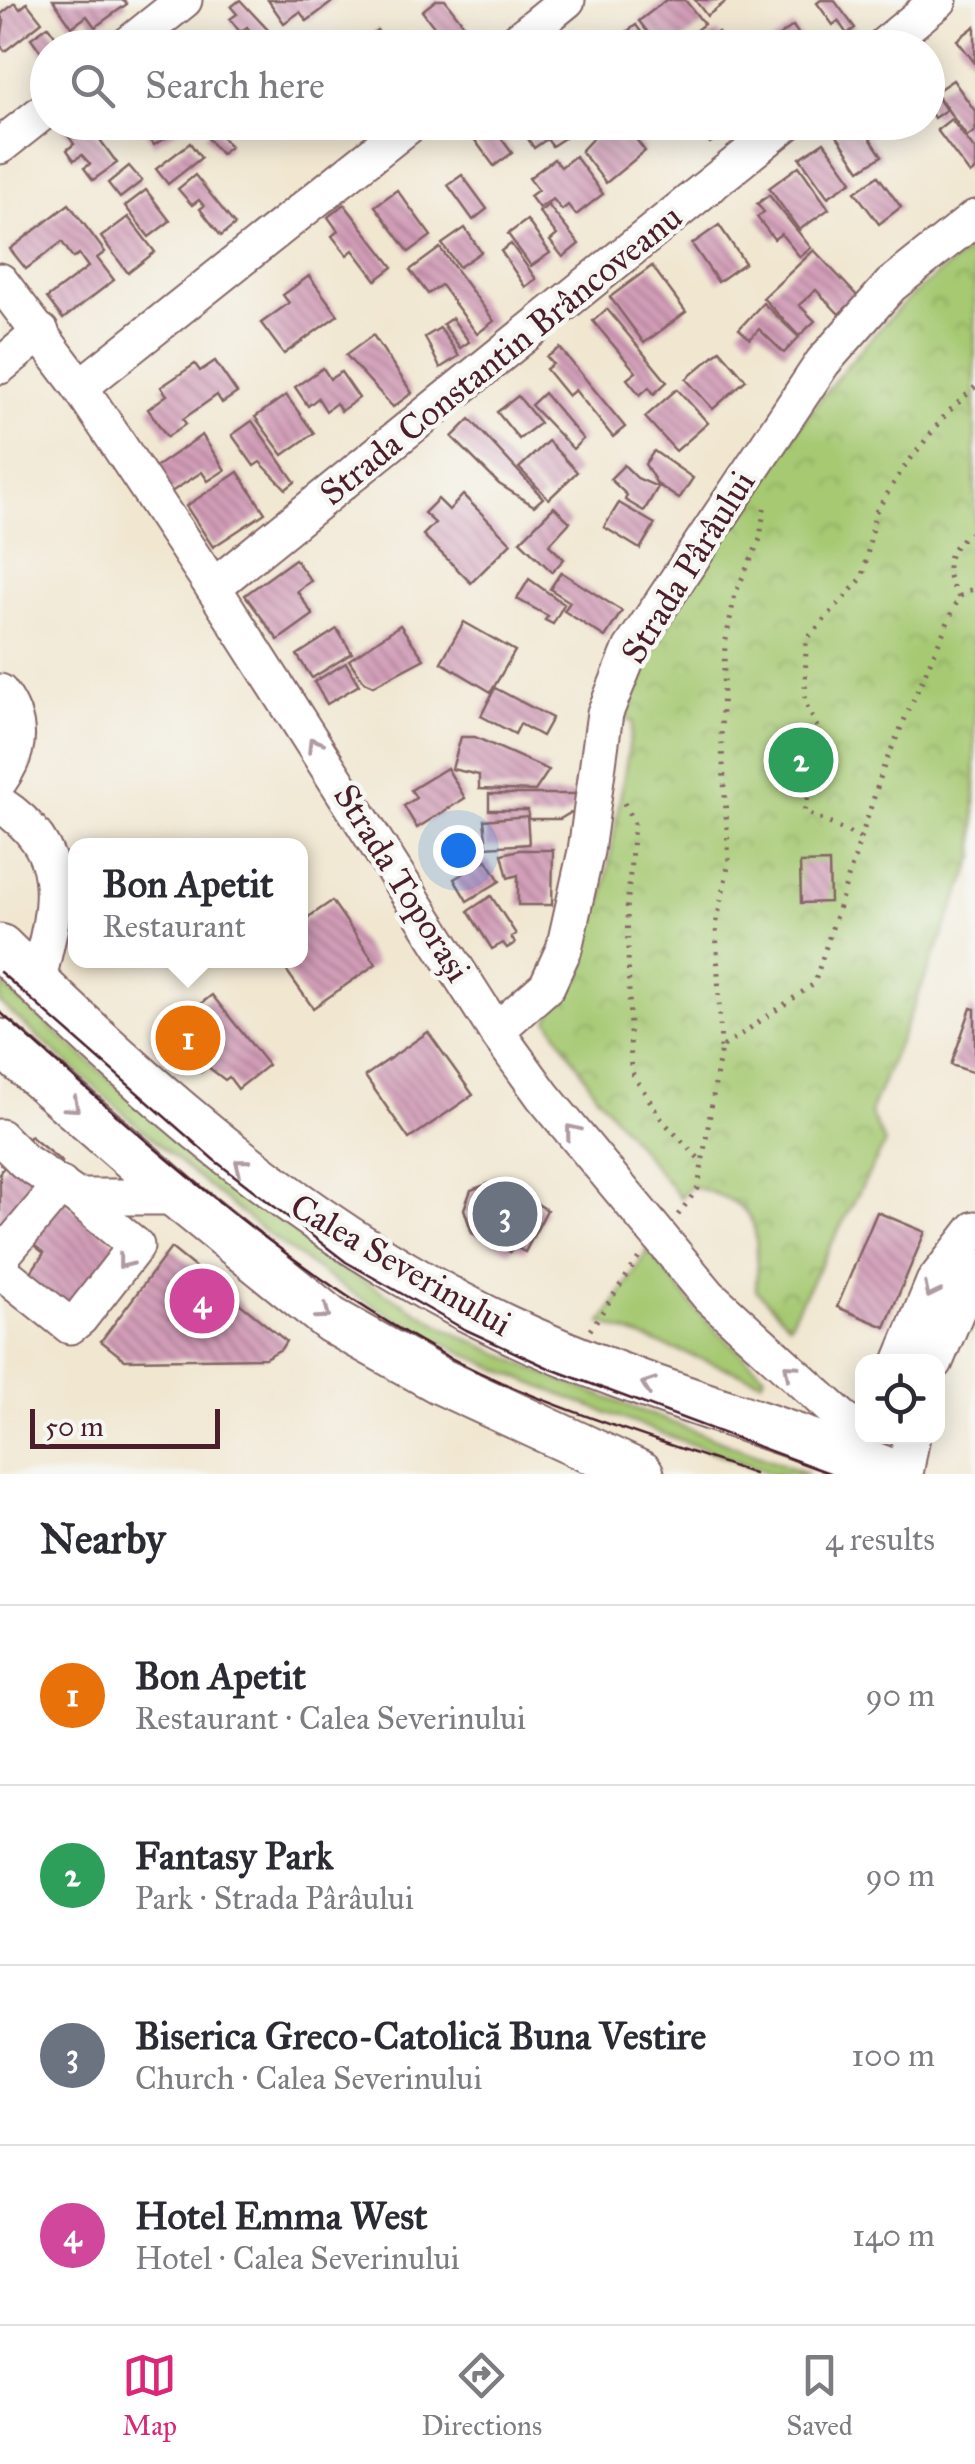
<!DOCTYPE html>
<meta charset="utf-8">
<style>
body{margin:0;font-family:"IM FELL Great Primer",serif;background:#f7f7f7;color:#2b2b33}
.controls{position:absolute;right:30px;bottom:30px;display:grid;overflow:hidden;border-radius:20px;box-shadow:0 5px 25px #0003}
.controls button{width:90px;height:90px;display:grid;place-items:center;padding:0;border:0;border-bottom:2px solid #e1e1e2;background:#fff;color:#2b2b33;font:50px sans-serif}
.scale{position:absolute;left:30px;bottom:25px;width:190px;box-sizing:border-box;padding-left:10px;border:5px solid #4a1f2b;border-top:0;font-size:28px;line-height:35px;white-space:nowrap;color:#4a1f2b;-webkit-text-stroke:8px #f6f6f2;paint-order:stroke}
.you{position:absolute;left:458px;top:850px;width:35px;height:35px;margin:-25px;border:8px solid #fff;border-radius:50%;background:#1a73e8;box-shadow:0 0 0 15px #1a73e833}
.badge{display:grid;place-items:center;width:65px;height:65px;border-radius:50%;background:#db2777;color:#fff;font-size:32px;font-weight:700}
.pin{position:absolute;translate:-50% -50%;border:5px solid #fff;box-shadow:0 2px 10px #0006}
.popup{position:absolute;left:68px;top:838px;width:240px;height:130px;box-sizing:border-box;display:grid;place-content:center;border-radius:20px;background:#fff;filter:drop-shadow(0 2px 8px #0005);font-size:32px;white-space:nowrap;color:#7c7c81}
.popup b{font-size:38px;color:#2b2b33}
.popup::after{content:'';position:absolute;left:50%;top:100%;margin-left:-20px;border:20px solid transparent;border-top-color:#fff}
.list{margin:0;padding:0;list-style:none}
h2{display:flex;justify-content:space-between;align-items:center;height:130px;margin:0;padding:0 40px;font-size:42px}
h2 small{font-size:32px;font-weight:400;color:#7c7c81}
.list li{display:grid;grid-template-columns:65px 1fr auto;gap:30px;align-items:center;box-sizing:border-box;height:180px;padding:0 40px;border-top:2px solid #e1e1e2}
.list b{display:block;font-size:38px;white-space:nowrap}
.list p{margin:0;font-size:32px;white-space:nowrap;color:#7c7c81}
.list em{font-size:32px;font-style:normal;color:#7c7c81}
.icon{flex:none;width:55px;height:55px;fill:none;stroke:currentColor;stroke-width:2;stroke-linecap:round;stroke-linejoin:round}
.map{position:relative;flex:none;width:975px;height:1474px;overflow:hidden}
.search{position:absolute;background:#fff;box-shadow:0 5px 25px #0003;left:30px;right:30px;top:30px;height:110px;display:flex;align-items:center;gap:25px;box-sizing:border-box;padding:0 35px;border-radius:55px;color:#7c7c81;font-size:38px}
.sheet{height:850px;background:#fff}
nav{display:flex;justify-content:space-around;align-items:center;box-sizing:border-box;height:140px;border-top:2px solid #e1e1e2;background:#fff;font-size:28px;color:#7c7c81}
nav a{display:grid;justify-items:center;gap:5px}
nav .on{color:#db2777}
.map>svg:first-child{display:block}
.grass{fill:#a6c972;stroke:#78744e;stroke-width:2.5}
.park{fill:url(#park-crowns);stroke:#78744e;stroke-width:2.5}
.building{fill:url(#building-back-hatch)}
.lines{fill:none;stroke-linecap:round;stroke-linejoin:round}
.minor-casing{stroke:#846565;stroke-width:39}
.major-casing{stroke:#846565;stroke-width:49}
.path{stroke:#846565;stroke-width:5;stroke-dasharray:2.5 8;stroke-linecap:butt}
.minor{stroke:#fff;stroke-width:35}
.major{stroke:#fff;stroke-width:45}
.tram{stroke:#4a1f2b;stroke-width:2.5}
.oneway{stroke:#ae9aa0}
.labels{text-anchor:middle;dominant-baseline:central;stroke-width:9;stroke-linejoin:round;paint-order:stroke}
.street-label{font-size:35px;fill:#4a1f2b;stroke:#f6f6f2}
</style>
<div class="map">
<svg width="975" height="1474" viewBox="0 0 975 1474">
<defs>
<pattern id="park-crowns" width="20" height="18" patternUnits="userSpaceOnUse" patternTransform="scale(2.5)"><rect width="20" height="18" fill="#a6c972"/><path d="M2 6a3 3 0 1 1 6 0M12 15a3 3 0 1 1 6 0" fill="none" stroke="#90ac63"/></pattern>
<pattern id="building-back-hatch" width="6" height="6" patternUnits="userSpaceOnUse" patternTransform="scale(2.5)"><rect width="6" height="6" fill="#d19cb7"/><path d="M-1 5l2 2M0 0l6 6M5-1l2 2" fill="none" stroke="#ac7f95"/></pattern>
</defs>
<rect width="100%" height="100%" fill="#f6f6f2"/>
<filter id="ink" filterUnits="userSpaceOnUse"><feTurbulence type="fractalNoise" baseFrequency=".01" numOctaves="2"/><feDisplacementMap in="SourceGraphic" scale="20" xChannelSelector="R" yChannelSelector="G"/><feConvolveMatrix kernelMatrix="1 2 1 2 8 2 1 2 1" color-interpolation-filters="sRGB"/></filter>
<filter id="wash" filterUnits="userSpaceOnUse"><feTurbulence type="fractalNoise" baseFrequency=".0048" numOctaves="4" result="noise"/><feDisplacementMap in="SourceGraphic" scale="40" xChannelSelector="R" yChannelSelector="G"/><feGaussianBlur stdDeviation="2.25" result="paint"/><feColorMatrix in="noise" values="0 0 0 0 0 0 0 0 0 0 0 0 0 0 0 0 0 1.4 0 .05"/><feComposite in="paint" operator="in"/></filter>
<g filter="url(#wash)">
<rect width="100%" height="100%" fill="#f1e7d1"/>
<g class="grass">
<path d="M0 983 209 1166 342 1268 456 1334 547 1375 808 1474H772C622 1417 468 1370 334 1281 214 1201 108 1098 0 1003Z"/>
<polygon points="648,1250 703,1318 765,1375 762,1381 602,1323"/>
</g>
<path class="park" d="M975 245V856L870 1113 885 1143 789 1324 756 1290C757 1222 764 1207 691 1186L680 1198 596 1094 548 1019 570 979 587 903 602 905 633 722 620 717C688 578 795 414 904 303 925 282 952 264 975 245Z"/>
<g id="blocks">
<g class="building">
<polygon points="53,0 124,0 127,4 95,27 87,16 72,27"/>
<polygon points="240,0 268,30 257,39 247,27 240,32 230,19 237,14 231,7"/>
<polygon points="268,0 335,0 307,21 300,12 284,23"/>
<polygon points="436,0 445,0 472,35 456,48 450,48 422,11"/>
<polygon points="666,0 685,0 704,24 673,48 659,37 654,40 639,21"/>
<polygon points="695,0 728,0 707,16"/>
<polygon points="821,0 834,0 855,28 847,34 838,21 833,25 817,3"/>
<polygon points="15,3 20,9 27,3 42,22 5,51 0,45 4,21 0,15"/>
<polygon points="636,25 653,48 624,48 618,38"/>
<polygon points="48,26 64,48 48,48 48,62 31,38"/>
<polygon points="793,26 808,48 772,48 769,43"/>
<polygon points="975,26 975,63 957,40"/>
<polygon points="377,30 390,48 359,48 357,45"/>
<polygon points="718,32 728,48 693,48"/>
<polygon points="953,80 975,111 975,131 967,137 935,92"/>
<polygon points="928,83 946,110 934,118 928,107"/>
<polygon points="951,119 975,150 975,170 970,174 937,130"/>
<polygon points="69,122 87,122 117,163 93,180 84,168 90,164 82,155 74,160 67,150 74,144 62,127"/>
<polygon points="139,122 175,122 179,129 154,145"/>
<polygon points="480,122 489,122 512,153 494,166 468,131"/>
<polygon points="529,122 556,122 566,137 552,146 547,139 534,148 521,128"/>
<polygon points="608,122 623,122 645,151 606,183 581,151"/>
<polygon points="687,122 714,122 723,134 710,143"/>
<polygon points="850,122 859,122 882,156 860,170 835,133"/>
<polygon points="215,127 230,147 221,154 205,135"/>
<polygon points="824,142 852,181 828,197 800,158"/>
<polygon points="190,143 201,158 168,184 156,169"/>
<polygon points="575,156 603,194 576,215 568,205 562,210 553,199 539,208 530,196 538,190 529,178 554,159 561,167"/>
<polygon points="129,166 142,181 120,198 108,183"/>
<polygon points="799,166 829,209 799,230 769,188"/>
<polygon points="195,175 235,225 221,236 200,209 204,206 199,200 192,205 178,189"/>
<polygon points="462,175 487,209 473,220 448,185"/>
<polygon points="878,176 901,207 879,224 855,192"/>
<polygon points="146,190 170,221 149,237 125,206"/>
<polygon points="397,190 431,236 409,252 375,206"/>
<polygon points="769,195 811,248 800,257 781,234 774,239 757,217 764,212 757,204"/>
<polygon points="69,204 105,252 97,258 114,280 63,319 47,298 88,267 79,254 73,258 62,242 26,269 10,249"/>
<polygon points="344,204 393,267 376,280 353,250 347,255 332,236 338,231 328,217"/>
<polygon points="548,205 579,244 563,257 550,241 557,235 539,212"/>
<polygon points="128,217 155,252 128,273 101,237"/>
<polygon points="527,220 550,253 531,266 508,234"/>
<polygon points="719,225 745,263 718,282 692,244"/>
<polygon points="465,228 481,252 459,267 442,244"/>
<polygon points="511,244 536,279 525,287 501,251"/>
<polygon points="440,248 494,321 477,334 441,285 428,294 410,270"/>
<polygon points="814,250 858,297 839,314 816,290 799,305 815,321 799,336 763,298"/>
<polygon points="652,266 686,312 644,343 610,297"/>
<polygon points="309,276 338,315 284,354 261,323 289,303 283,295"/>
<polygon points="763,303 799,337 784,353 759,329 750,339 739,329"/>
<polygon points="607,309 667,382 654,394 649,387 640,395 627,379 636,372 593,321"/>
<polygon points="452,318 469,342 460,348 443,324"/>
<polygon points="440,328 459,356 440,368 425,337"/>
<polygon points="373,335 412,393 393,407 346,355"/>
<polygon points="560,348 625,427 613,437 575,390 568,396 546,369 553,364 547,357"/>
<polygon points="720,350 746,380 713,409 686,379"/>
<polygon points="215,361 237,393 222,403 217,395 183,419 186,424 167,437 148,409 167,395 161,387 195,364 200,371"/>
<polygon points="323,368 330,379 341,372 359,398 341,411 336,403 326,411 318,398 308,406 295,387"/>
<polygon points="677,389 708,423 676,451 645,417"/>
<polygon points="544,393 583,439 573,449 531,405"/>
<polygon points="286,395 314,433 283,455 255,417"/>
<polygon points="518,396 540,423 519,439 497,412"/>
<polygon points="470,419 543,498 534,506 499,484 452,437"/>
<polygon points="252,421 295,482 286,489 260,462 254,466 232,435"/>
<polygon points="202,435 225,470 208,481 202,472 171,492 154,468"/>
<polygon points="548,441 577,472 549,499 519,468"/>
<polygon points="654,451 693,478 679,499 657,484 645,464"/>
<polygon points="624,465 637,478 658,487 644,511 625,500 627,495 610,479"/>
<polygon points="238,472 265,513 213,547 186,506"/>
<polygon points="463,495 511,543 471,583 423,535 435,523 424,513 438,499 449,510"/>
<polygon points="619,503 655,524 640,549 604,527"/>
<polygon points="554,507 570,522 549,545 564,559 552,572 520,541"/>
<polygon points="295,559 311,581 297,591 313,615 278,640 245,595"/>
<polygon points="561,572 622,611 605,637 564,611 570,602 550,589"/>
<polygon points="529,579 564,604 553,624 545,620 548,616 517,599"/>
<polygon points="464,622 515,651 491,692 441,662"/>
<polygon points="400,625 424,659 373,686 364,682 349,660"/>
<polygon points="337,629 352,653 312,678 297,655"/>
<polygon points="346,663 359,685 327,704 314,682"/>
<polygon points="495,688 552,718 542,736 520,724 515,734 481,716"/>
<polygon points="461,737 475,737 549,770 535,791 479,789 479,775 452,769"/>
<polygon points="447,768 465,798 417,828 404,806 416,798 411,790"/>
<polygon points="489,794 575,794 575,810 560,819 528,819 528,810 489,810"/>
<polygon points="527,816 529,844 487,847 484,820"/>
<polygon points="519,850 553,850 552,905 518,905 518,875 508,878 502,854"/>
<polygon points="487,860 500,881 467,901 454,879"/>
<polygon points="829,862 830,902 801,903 800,863"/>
<polygon points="491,896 516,934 511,937 515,943 507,948 503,943 492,949 468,911"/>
<polygon points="332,901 376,964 313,1008 279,960 300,960 300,923"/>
<polygon points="212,995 268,1065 238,1089 229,1077 225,1080 208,1067 201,1072 192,1051 162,1034"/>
<polygon points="971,1008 975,1009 975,1073 951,1065"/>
<polygon points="428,1032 473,1095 409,1139 365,1076"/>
<polygon points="30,1136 62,1162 43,1184 123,1248 71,1314 27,1278 44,1253 7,1224 0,1233 0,1172"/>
<polygon points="499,1180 547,1210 525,1252 513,1246 510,1252 472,1233 464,1209 471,1190"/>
<polygon points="877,1212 925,1232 885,1327 837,1307"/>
<polygon points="171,1248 286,1341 281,1349 265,1358 125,1360 101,1341"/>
</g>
</g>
</g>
<g filter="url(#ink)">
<use href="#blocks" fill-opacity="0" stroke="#846565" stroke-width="2.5"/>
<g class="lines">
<g class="minor-casing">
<g id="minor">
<polyline points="124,48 184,0"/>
<polyline points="508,48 567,0"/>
<polyline points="881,48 939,0"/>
<polyline points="0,146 48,108"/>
<polyline points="0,281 80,387 213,587 496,1031 543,1096 709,1296 862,1436"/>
<polyline points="0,366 41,332"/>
<polyline points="80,387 413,122"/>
<polyline points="213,587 788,122"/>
<path d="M0 692C22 721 22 749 0 780"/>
<path d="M0 804C74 853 55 908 37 983"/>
<polyline points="496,1031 547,986 564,949 586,851 605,713 631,649 823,362 891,285 975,218"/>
<polyline points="0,1137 24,1161 77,1197 178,1197"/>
<polyline points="0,1258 61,1185"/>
<polyline points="0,1270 70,1326 80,1318 136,1246 77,1197"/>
<polyline points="901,1362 934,1282 975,1229"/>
<polyline points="935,1362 975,1267"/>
<polyline points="905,1474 912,1436"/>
</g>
</g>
<g class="major-casing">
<g id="major">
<path d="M0 947C152 1097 311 1236 506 1328 632 1388 768 1422 897 1474"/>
<polyline points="0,1042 178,1197 331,1320 440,1381 641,1474"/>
</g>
</g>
<g class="path">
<path d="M959 597C940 570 946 545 975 531"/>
<polyline points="624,803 634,824 627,910 631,1071 662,1120 702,1162"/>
<polyline points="860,838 804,811 810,792 828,776 828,750 805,702 806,640 863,577 875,513 902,470 946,414 975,387"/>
<polyline points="721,1048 716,925 729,862 721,731 725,645 735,594 760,539 765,501"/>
<polyline points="678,1215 698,1188 721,1048 814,984 884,766 959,597 975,587"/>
<polyline points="590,1330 640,1256"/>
</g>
<use href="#minor" class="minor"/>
<use href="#major" class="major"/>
<g class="tram">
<polyline points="0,972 214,1160 346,1262 462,1328 551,1369 832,1474"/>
<path d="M0 1012C140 1136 277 1264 443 1354 540 1406 651 1437 754 1474"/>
</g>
</g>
<defs><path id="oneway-chevron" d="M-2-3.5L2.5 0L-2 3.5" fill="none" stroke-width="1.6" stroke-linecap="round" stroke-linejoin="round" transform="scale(2.5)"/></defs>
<g class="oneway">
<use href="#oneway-chevron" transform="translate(314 744) rotate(-122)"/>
<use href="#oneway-chevron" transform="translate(73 1106) rotate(41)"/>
<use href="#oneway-chevron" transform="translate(572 1131) rotate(-129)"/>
<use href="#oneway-chevron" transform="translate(241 1165) rotate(-142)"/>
<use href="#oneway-chevron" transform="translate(124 1262) rotate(128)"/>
<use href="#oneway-chevron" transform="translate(931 1291) rotate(116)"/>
<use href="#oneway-chevron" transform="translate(324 1313) rotate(36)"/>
<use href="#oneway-chevron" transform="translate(790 1370) rotate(-139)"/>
<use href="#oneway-chevron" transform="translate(648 1385) rotate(-160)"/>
</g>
</g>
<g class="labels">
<g class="street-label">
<text transform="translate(501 355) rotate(-39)">Strada Constantin Brâncoveanu</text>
<text transform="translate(688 567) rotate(-58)">Strada Pârâului</text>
<text transform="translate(402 883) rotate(58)">Strada Toporași</text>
<text transform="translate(401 1265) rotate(30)">Calea Severinului</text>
</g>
</g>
</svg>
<div class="controls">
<button><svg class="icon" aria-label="locate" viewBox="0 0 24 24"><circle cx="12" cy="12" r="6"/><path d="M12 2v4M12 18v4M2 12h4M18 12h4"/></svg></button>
</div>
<div class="scale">50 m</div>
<div class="you"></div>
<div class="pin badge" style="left:188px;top:1038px;background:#e8710a">1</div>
<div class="popup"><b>Bon Apetit</b>Restaurant</div>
<div class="pin badge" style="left:801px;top:760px;background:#2e9e5b">2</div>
<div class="pin badge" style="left:505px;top:1214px;background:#6b7280">3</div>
<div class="pin badge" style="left:202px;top:1301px;background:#d1479c">4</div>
<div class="search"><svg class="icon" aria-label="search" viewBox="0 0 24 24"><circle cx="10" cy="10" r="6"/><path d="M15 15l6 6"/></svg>Search here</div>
</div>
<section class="sheet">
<h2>Nearby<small>4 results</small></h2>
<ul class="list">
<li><span class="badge" style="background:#e8710a">1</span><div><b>Bon Apetit</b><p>Restaurant · Calea Severinului</p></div><em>90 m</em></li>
<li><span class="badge" style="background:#2e9e5b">2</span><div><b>Fantasy Park</b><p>Park · Strada Pârâului</p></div><em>90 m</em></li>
<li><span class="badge" style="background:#6b7280">3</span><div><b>Biserica Greco-Catolică Buna Vestire</b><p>Church · Calea Severinului</p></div><em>100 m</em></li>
<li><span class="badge" style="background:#d1479c">4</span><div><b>Hotel Emma West</b><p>Hotel · Calea Severinului</p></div><em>140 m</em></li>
</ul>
</section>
<nav>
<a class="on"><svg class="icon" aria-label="map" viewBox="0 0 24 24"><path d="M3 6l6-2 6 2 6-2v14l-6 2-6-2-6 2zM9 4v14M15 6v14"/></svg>Map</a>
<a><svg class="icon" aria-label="directions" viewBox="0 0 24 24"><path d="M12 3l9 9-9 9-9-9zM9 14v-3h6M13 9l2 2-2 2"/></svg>Directions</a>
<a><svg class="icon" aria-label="saved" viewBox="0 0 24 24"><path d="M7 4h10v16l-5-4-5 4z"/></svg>Saved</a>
</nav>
